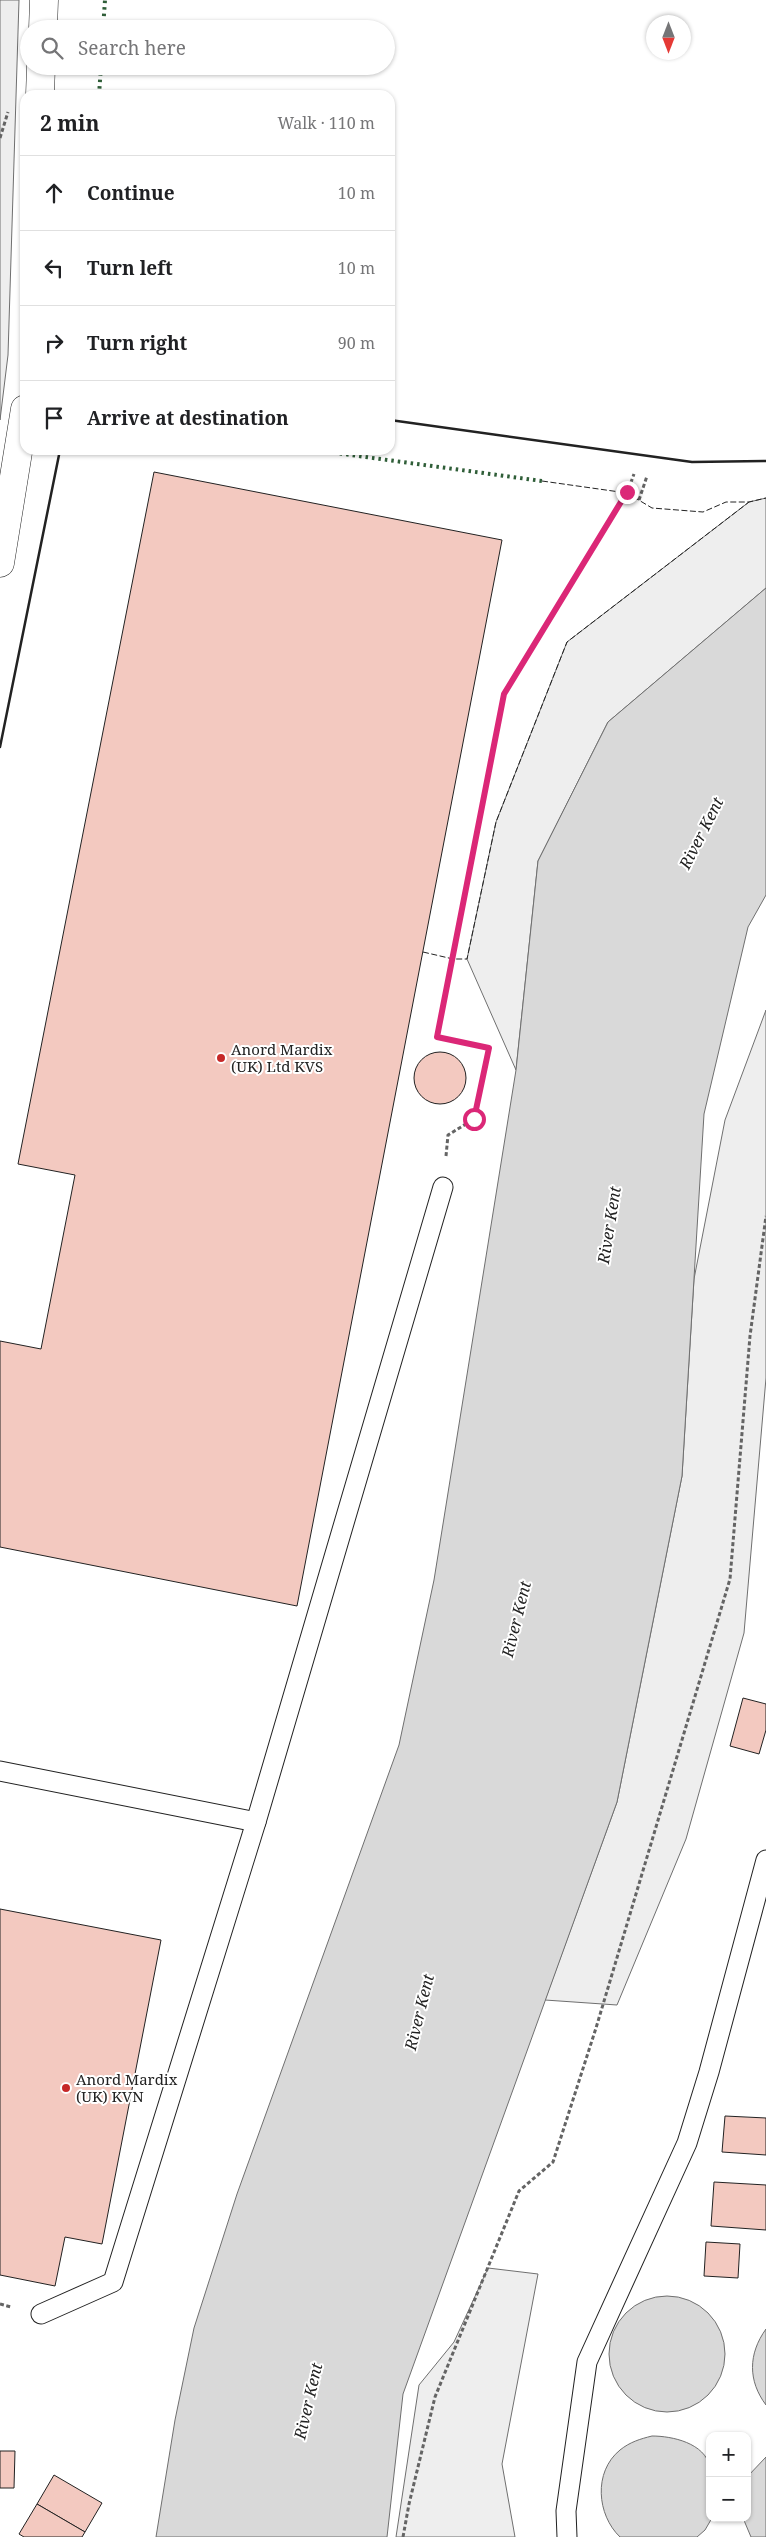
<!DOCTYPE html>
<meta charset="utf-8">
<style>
body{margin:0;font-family:"Noto Serif",serif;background:#f2f2f2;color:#202124}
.controls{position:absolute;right:15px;bottom:15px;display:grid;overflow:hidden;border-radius:10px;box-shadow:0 1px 4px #0004}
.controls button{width:45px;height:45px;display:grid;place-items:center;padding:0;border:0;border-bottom:1px solid #e0e0e0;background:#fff;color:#202124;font:25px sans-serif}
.compass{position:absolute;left:646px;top:15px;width:45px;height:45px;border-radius:50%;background:#fff;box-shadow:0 1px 4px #0004;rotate:180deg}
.stop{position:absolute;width:15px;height:15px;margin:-11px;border:4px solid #db2777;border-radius:50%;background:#fff}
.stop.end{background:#db2777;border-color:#fff;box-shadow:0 1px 5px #0008}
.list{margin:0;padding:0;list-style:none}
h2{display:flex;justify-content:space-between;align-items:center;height:65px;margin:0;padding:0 20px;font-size:21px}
h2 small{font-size:16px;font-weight:400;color:#757577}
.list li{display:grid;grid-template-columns:32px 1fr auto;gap:15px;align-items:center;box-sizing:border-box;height:75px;padding:0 20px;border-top:1px solid #e0e0e0}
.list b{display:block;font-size:19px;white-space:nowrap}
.list em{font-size:16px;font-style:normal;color:#757577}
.icon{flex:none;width:28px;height:28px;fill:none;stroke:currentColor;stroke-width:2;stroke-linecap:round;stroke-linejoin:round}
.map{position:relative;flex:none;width:766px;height:2537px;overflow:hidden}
.search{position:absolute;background:#fff;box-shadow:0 1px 4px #0004;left:20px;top:20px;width:375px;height:55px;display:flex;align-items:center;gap:12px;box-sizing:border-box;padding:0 18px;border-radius:28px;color:#757577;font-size:19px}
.panel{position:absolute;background:#fff;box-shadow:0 1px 4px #0004;left:20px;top:90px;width:375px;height:365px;border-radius:15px}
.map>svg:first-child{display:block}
.green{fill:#eee;stroke:#6f6f6f}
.water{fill:#d9d9d9;stroke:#6f6f6f}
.building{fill:#f3c9c0;stroke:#222}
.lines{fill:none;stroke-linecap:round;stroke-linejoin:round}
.lane-casing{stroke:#222;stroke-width:21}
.secondary-casing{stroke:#222;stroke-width:29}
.path{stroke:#646464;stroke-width:3;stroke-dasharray:4 2.5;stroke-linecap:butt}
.lane{stroke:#fff;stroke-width:19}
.secondary{stroke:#fff;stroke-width:28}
.hedge{stroke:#2f5e38;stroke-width:4;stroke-dasharray:2.5 4;stroke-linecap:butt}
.fence{stroke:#222;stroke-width:1;stroke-dasharray:6 2.5;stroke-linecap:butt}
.wall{stroke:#222;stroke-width:2.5}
.route{stroke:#db2777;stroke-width:6}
.poi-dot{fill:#c62828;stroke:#fff;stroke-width:2}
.labels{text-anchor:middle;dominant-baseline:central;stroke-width:4;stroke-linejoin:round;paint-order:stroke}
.poi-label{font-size:15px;fill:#222;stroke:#fff;text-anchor:start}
.water-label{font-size:16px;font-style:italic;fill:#222;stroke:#fff}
</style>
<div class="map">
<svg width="766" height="2537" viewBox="0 0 766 2537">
<rect width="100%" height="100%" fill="#fff"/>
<g class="green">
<polygon points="0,0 19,0 8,355 0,420"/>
<polygon points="766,498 766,588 608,722 538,861 516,1070 467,959 496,822 567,642 749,502"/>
<polygon points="766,1010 766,1378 744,1633 686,1839 617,2005 545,2000 617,1802 682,1476 694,1279 725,1120"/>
<polygon points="488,2268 538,2274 502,2464 515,2537 396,2537 419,2385 454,2342"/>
</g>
<g class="water">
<polygon points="766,588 766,895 748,927 704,1114 682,1476 617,1802 403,2394 387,2537 156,2537 175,2420 194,2328 237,2194 399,1745 434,1580 516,1070 538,861 608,722"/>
<circle cx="667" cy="2354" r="58"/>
<path d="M766 2329V2405C748 2381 748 2354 766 2329Z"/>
<path d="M652 2436C672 2436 705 2443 710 2467 713 2483 710 2502 710 2518H712L705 2530 697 2537H620C597 2515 593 2472 620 2450 630 2442 640 2439 652 2436Z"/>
<polygon points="766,2457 766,2537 751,2537 743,2518 747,2518 747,2477"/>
</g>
<g class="building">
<polygon points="154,472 502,540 297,1606 0,1547 0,1341 41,1349 75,1175 18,1164"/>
<circle cx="440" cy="1078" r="26"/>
<polygon points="743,1698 766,1704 766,1730 759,1754 730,1746"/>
<polygon points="0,1909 161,1940 102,2244 65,2237 55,2286 0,2275"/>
<polygon points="725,2116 766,2118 766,2155 722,2152"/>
<polygon points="714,2182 766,2185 766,2230 711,2226"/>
<polygon points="706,2242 740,2244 738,2278 704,2276"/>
<polygon points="0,2451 15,2451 14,2488 0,2488"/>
<polygon points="54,2475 102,2503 85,2532 37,2504"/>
<polygon points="37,2504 85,2532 82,2537 24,2537 19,2534"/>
</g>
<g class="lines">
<g class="lane-casing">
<g id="lane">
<polyline points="0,1771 256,1822"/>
<polyline points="41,2314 113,2282 256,1822 443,1187"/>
<polyline points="567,2537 566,2511 587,2362 687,2143 709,2072 766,1860"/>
</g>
</g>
<g class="secondary-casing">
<g id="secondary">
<polyline points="43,29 44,0"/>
<polyline points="40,95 41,66"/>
<polyline points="0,563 25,409"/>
</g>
</g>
<g class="path">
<polyline points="0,138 8,112"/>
<polyline points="639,500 647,476"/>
<polyline points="446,1156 448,1135 474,1119 489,1048 437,1037 504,694 627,493 634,474"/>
<polyline points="0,2304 11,2307"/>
<polyline points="403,2537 409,2504 435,2397 519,2191 553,2162 596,2028 730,1579 750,1336 766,1216"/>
</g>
<use href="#lane" class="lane"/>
<use href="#secondary" class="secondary"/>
<g class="hedge">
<polyline points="103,29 105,0"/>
<polyline points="99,95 101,66"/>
<polyline points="314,450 542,481"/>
</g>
<g class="fence">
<polyline points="542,481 627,493 652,508 703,512 726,502 749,502 766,498"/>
<polyline points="423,952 453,959 467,959 496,822 567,642 749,502"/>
</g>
<g class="wall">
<polyline points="390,420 692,462 766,461"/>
<polyline points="0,747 60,450"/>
</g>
</g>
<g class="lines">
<polyline class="route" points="474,1119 489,1048 437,1037 504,694 627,492"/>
</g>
<g class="poi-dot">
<circle cx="221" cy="1058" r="5"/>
<circle cx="66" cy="2088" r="5"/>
</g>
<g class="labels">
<g class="poi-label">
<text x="231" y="1049">Anord Mardix<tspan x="231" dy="17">(UK) Ltd KVS</tspan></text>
<text x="76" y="2079">Anord Mardix<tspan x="76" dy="17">(UK) KVN</tspan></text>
</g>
<g class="water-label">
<text transform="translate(701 833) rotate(-63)">River Kent</text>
<text transform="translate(609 1225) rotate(-81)">River Kent</text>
<text transform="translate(516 1619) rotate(-76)">River Kent</text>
<text transform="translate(419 2012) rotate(-76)">River Kent</text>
<text transform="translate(308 2401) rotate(-77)">River Kent</text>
</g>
</g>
</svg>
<div class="controls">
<button>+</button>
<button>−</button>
</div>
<svg class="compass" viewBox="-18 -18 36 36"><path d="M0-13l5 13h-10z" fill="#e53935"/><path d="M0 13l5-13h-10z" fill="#757577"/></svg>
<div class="stop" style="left:474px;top:1119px"></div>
<div class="stop end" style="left:627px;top:492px"></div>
<div class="search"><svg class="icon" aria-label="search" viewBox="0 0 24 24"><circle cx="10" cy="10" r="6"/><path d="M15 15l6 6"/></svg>Search here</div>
<section class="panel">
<h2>2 min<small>Walk · 110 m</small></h2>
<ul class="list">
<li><svg class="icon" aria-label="ahead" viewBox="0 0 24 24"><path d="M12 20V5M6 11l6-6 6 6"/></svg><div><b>Continue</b></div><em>10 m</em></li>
<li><svg class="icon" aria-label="left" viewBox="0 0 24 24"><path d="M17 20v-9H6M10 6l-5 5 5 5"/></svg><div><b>Turn left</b></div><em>10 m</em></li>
<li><svg class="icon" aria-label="right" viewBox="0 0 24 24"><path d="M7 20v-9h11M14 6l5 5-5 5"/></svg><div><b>Turn right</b></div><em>90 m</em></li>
<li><svg class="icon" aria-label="arrive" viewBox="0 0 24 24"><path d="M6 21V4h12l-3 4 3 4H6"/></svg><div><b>Arrive at destination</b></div></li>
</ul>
</section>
</div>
